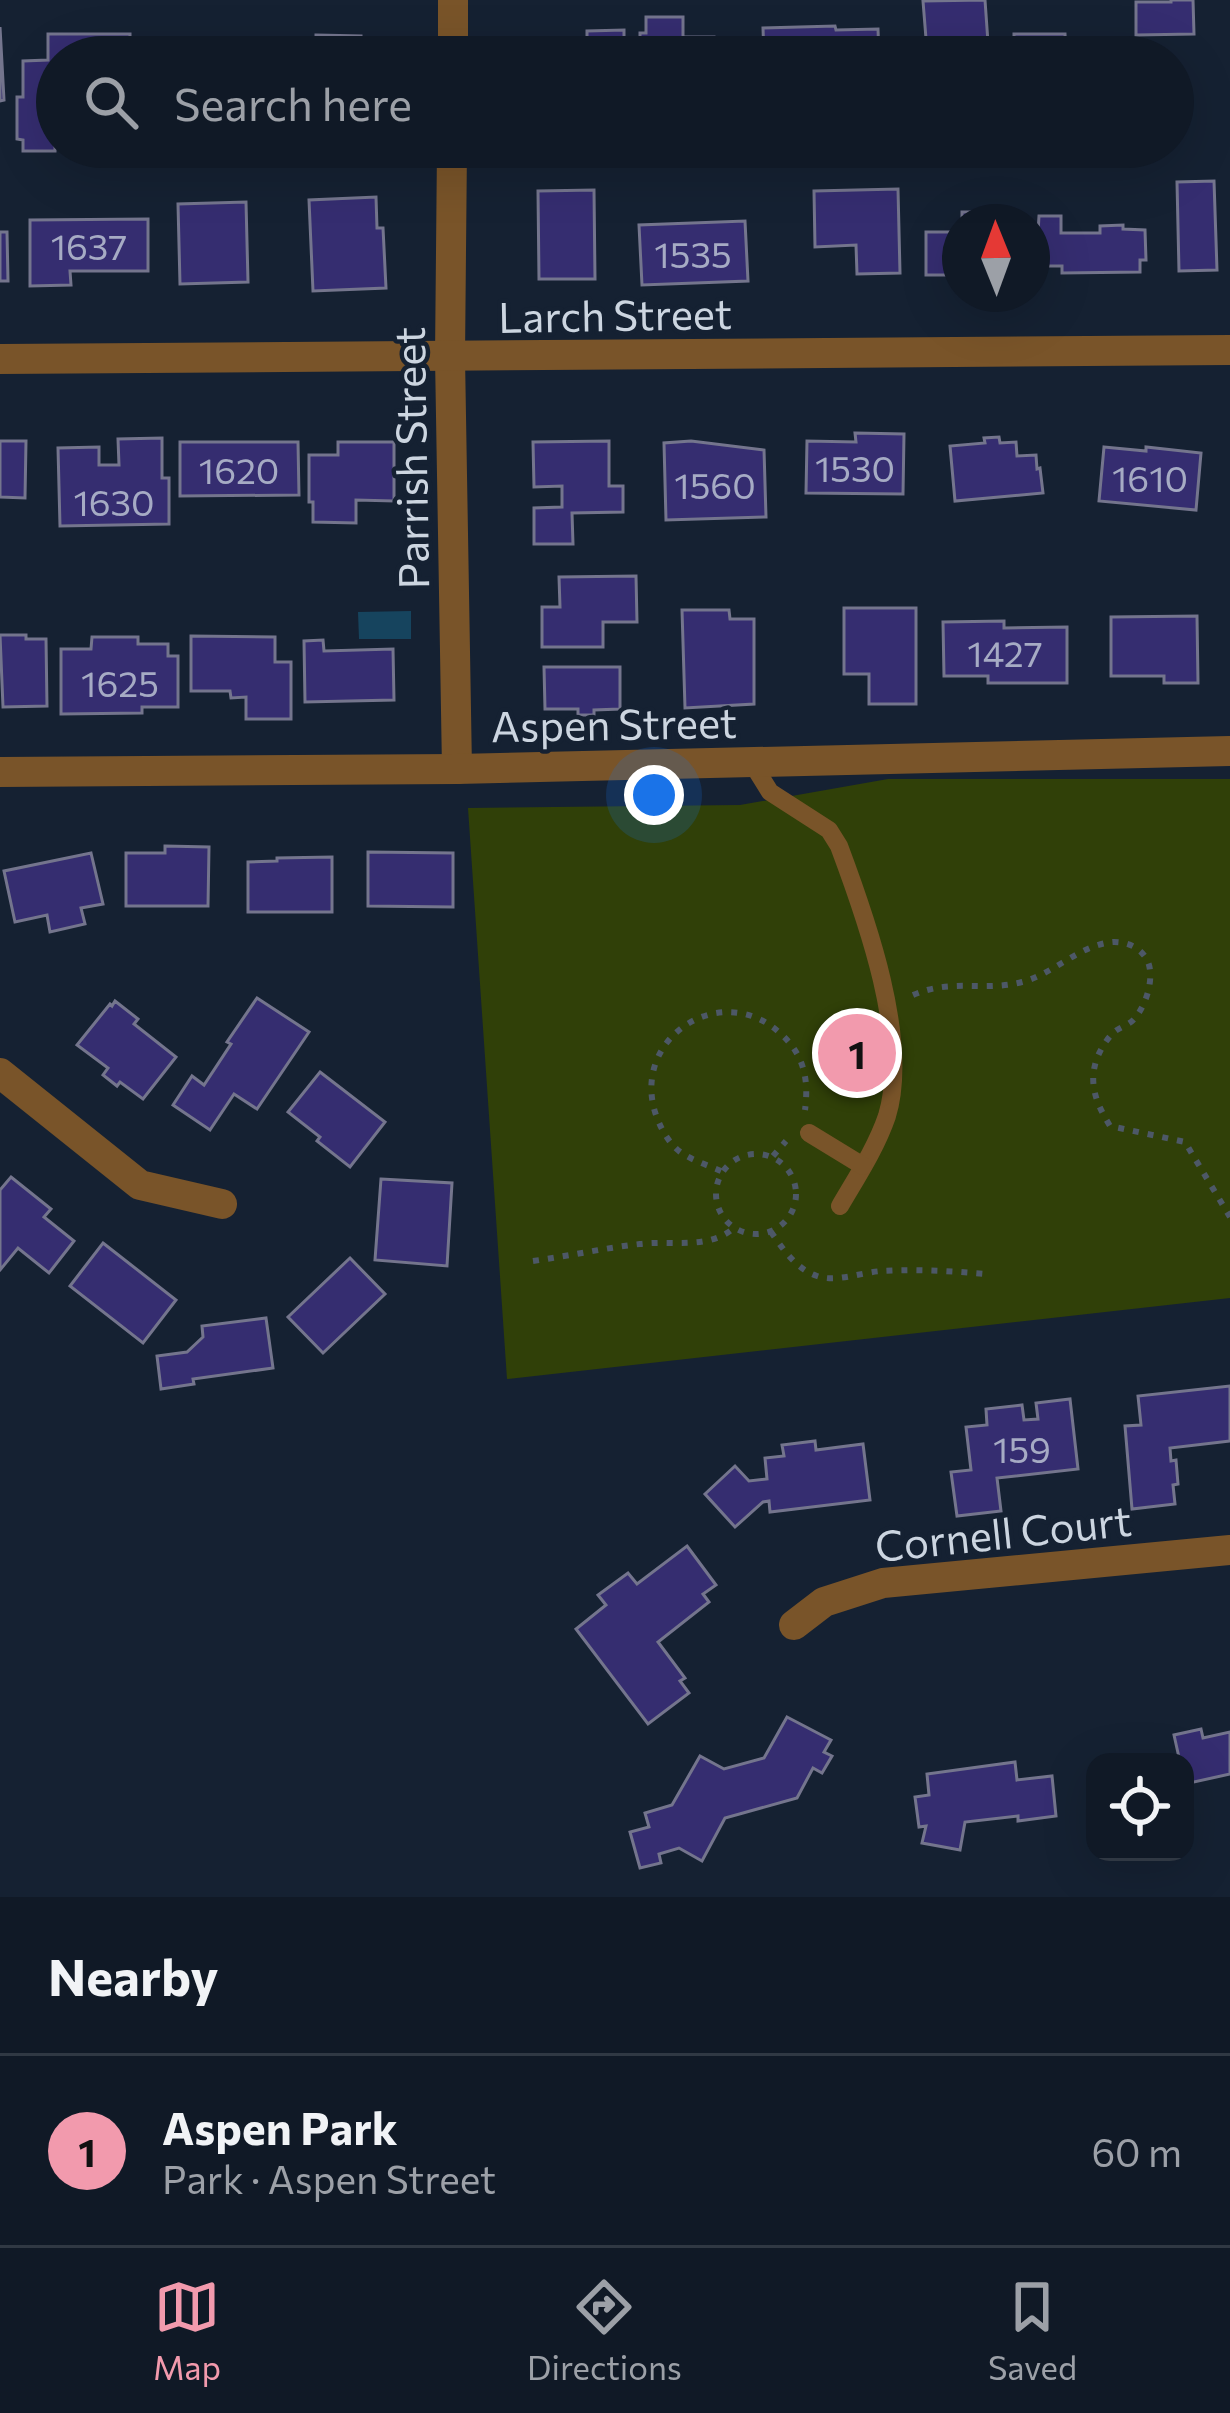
<!DOCTYPE html>
<meta charset="utf-8">
<style>
body{margin:0;font-family:Commissioner,sans-serif;background:#1e2632;color:#f1f3f6}
.controls{position:absolute;right:36px;bottom:36px;display:grid;overflow:hidden;border-radius:24px;box-shadow:0 12px 48px #0002}
.controls button{width:108px;height:108px;display:grid;place-items:center;padding:0;border:0;border-bottom:3px solid #303843;background:#101926;color:#f1f3f6;font:60px sans-serif}
.compass{position:absolute;left:942px;top:204px;width:108px;height:108px;border-radius:50%;background:#101926;box-shadow:0 12px 48px #0002;rotate:359deg}
.you{position:absolute;left:654px;top:795px;width:42px;height:42px;margin:-30px;border:9px solid #fff;border-radius:50%;background:#1a73e8;box-shadow:0 0 0 18px #1a73e833}
.badge{display:grid;place-items:center;width:78px;height:78px;border-radius:50%;background:#f29aad;color:#111;font-size:39px;font-weight:700}
.pin{position:absolute;translate:-50% -50%;border:6px solid #fff;box-shadow:0 3px 12px #0006}
.list{margin:0;padding:0;list-style:none}
h2{display:flex;justify-content:space-between;align-items:center;height:156px;margin:0;padding:0 48px;font-size:51px}
h2 small{font-size:39px;font-weight:400;color:#9ca0a7}
.list li{display:grid;grid-template-columns:78px 1fr auto;gap:36px;align-items:center;box-sizing:border-box;height:192px;padding:0 48px;border-top:3px solid #303843}
.list b{display:block;font-size:45px;white-space:nowrap}
.list p{margin:0;font-size:39px;white-space:nowrap;color:#9ca0a7}
.list em{font-size:39px;font-style:normal;color:#9ca0a7}
.icon{flex:none;width:66px;height:66px;fill:none;stroke:currentColor;stroke-width:2;stroke-linecap:round;stroke-linejoin:round}
.map{position:relative;flex:none;width:1230px;height:1897px;overflow:hidden}
.search{position:absolute;background:#101926;box-shadow:0 12px 48px #0002;left:36px;right:36px;top:36px;height:132px;display:flex;align-items:center;gap:30px;box-sizing:border-box;padding:0 42px;border-radius:66px;color:#9ca0a7;font-size:45px}
.sheet{height:348px;background:#101926}
nav{display:flex;justify-content:space-around;align-items:center;box-sizing:border-box;height:168px;border-top:3px solid #303843;background:#101926;font-size:33px;color:#9ca0a7}
nav a{display:grid;justify-items:center;gap:6px}
nav .on{color:#f29aad}
.map>svg:first-child{display:block}
.green{fill:#304008}
.water{fill:#16445e}
.building{fill:#352d70;stroke:#74758d;stroke-width:3}
.lines{fill:none;stroke-linecap:round;stroke-linejoin:round}
.path{stroke:#4d5867;stroke-width:6;stroke-dasharray:6 9;stroke-linecap:butt}
.lane{stroke:#795429;stroke-width:18}
.street{stroke:#795429;stroke-width:30}
.labels{text-anchor:middle;dominant-baseline:central;stroke-width:9;stroke-linejoin:round;paint-order:stroke}
.number-label{font-size:36px;fill:#a6abc4}
.street-label{font-size:42px;fill:#ccd5e0;stroke:#152132}
</style>
<div class="map">
<svg width="1230" height="1897" viewBox="0 0 1230 1897">
<rect width="100%" height="100%" fill="#152132"/>
<polygon class="green" points="888,779 1230,779 1230,1298 507,1379 468,808 740,805"/>
<polygon class="water" points="411,611 411,639 359,639 358,612"/>
<g class="building">
<polygon points="985,0 989,57 970,57 970,49 927,51 923,1"/>
<polygon points="1171,0 1193,0 1194,34 1136,35 1136,2 1171,2"/>
<polygon points="646,17 683,17 683,37 714,37 714,57 636,57 636,53 640,53 640,33 646,33"/>
<polygon points="835,26 836,30 878,29 879,57 764,57 763,28"/>
<polygon points="0,27 4,100 0,101"/>
<polygon points="624,30 624,57 558,57 558,54 587,53 587,31"/>
<polygon points="48,34 130,34 130,57 57,57 57,140 55,140 55,151 23,151 23,140 17,139 17,97 23,97 23,61 48,60"/>
<polygon points="1014,34 1065,34 1066,57 1014,57"/>
<polygon points="316,35 361,36 361,43 396,43 396,57 266,57 266,42 316,42"/>
<polygon points="180,40 244,40 245,57 180,57"/>
<polygon points="1214,181 1217,270 1179,271 1177,182"/>
<polygon points="898,189 900,273 857,274 856,245 815,247 814,191"/>
<polygon points="594,190 595,279 539,279 538,191"/>
<polygon points="376,197 377,228 383,228 386,288 313,291 309,200"/>
<polygon points="246,202 248,282 180,284 178,204"/>
<rect x="962" y="212" width="38" height="10"/>
<polygon points="1039,216 1061,216 1061,233 1100,233 1100,226 1123,225 1123,229 1145,230 1146,260 1140,260 1140,272 1062,273 1062,266 1036,266 1035,233 1038,233"/>
<polygon points="148,219 148,271 70,271 71,285 30,286 30,220"/>
<polygon points="745,221 748,281 642,285 639,225"/>
<polygon points="956,228 960,228 960,275 926,275 926,232 956,232"/>
<polygon points="0,232 7,232 8,281 0,281"/>
<polygon points="855,433 904,434 903,494 806,493 807,441 856,442"/>
<polygon points="999,437 1000,443 1016,442 1017,456 1036,455 1037,469 1040,468 1043,493 955,501 950,446 985,443 984,438"/>
<polygon points="162,438 162,478 169,478 169,524 60,526 58,448 99,447 99,465 119,465 118,439"/>
<polygon points="0,441 26,441 25,498 0,497"/>
<polygon points="609,441 609,486 623,486 623,512 572,513 573,544 534,544 534,508 562,507 562,486 534,487 533,442"/>
<polygon points="691,441 764,450 766,517 666,520 664,443"/>
<polygon points="180,442 298,442 299,495 180,496"/>
<polygon points="338,442 394,442 394,501 356,500 356,523 313,522 313,502 309,502 309,455 338,455"/>
<polygon points="1104,447 1146,451 1146,447 1201,453 1196,510 1099,501"/>
<polygon points="636,576 637,622 603,622 603,647 542,647 542,607 560,607 559,577"/>
<polygon points="844,608 916,608 916,704 869,704 869,674 844,674"/>
<polygon points="682,610 729,610 730,619 754,619 754,704 685,708"/>
<polygon points="1197,616 1198,683 1164,683 1164,676 1111,676 1111,617"/>
<polygon points="1004,621 1004,628 1067,627 1067,683 988,683 988,676 944,676 943,622"/>
<polygon points="0,635 26,635 26,639 46,639 47,706 3,707"/>
<polygon points="191,636 275,637 275,662 291,662 291,719 246,719 246,697 231,698 230,691 191,691"/>
<polygon points="92,637 138,637 138,644 168,644 168,656 178,656 178,707 142,707 142,713 61,714 61,649 91,649"/>
<polygon points="323,640 324,651 393,649 394,700 305,702 304,641"/>
<polygon points="544,667 620,667 620,709 594,710 594,715 578,715 578,709 545,709"/>
<polygon points="165,846 209,847 208,906 126,906 126,853 165,853"/>
<polygon points="368,852 453,853 453,907 368,906"/>
<polygon points="91,853 103,904 81,908 85,924 50,932 47,915 15,922 4,871"/>
<polygon points="332,857 332,912 248,912 248,862 277,861 277,858"/>
<polygon points="257,998 309,1032 257,1109 234,1094 210,1130 173,1105 192,1076 204,1085 231,1044 227,1042"/>
<polygon points="115,1001 138,1019 134,1024 176,1057 143,1099 120,1082 117,1086 103,1075 108,1068 77,1045 110,1004 112,1006"/>
<polygon points="320,1072 385,1122 350,1167 317,1141 320,1137 288,1112"/>
<polygon points="11,1177 51,1209 44,1217 74,1241 49,1273 18,1248 0,1270 0,1190"/>
<polygon points="381,1179 452,1183 447,1266 375,1260"/>
<polygon points="103,1243 176,1300 143,1343 70,1286"/>
<polygon points="350,1258 385,1294 323,1353 288,1317"/>
<polygon points="266,1318 273,1368 193,1379 194,1384 161,1389 157,1356 187,1352 203,1337 202,1326"/>
<polygon points="1230,1386 1230,1441 1170,1448 1171,1461 1176,1460 1178,1484 1173,1485 1175,1504 1132,1509 1125,1426 1141,1425 1138,1396"/>
<polygon points="1070,1399 1078,1469 997,1478 1001,1511 957,1516 951,1472 971,1470 966,1427 987,1425 986,1409 1022,1405 1024,1420 1038,1419 1036,1403"/>
<polygon points="815,1441 816,1450 863,1444 870,1500 770,1512 769,1501 763,1502 735,1527 705,1494 735,1466 749,1481 767,1479 765,1458 784,1456 782,1445"/>
<polygon points="687,1546 716,1585 703,1594 709,1602 658,1642 685,1678 680,1681 689,1693 648,1724 576,1629 606,1605 598,1595 628,1573 637,1584"/>
<polygon points="787,1717 831,1740 824,1752 832,1756 822,1773 813,1768 797,1798 725,1818 702,1861 679,1848 659,1854 661,1863 640,1868 630,1832 649,1827 645,1813 672,1805 700,1756 724,1769 764,1758"/>
<polygon points="1201,1729 1203,1738 1230,1732 1230,1774 1185,1784 1185,1762 1180,1762 1174,1735"/>
<polygon points="1015,1762 1017,1780 1052,1776 1056,1816 1018,1821 1018,1816 965,1822 960,1850 922,1843 926,1826 919,1827 915,1797 929,1795 927,1774"/>
</g>
<g class="lines">
<g class="path">
<path d="M913 995C952 978 984 992 1022 982 1054 974 1080 944 1114 942 1127 942 1139 947 1146 958 1156 974 1147 1004 1135 1018 1130 1025 1119 1027 1113 1033 1105 1041 1097 1055 1095 1065 1089 1088 1099 1108 1110 1126L1185 1142 1230 1217"/>
<circle cx="756" cy="1194" r="40"/>
<polyline points="773,1156 786,1141"/>
<path d="M721 1171C707 1165 691 1160 679 1151 667 1141 660 1127 655 1112 632 1036 723 979 781 1034 804 1055 809 1079 805 1110"/>
<path d="M771 1232C783 1249 796 1269 817 1276 836 1283 862 1272 882 1271 917 1269 951 1271 985 1274"/>
<path d="M533 1261C569 1256 604 1248 640 1244 673 1240 708 1250 734 1228"/>
</g>
<g class="lane">
<path d="M752 763 770 792 829 830 839 846C866 918 910 1040 887 1116 876 1148 857 1177 840 1206"/>
<polyline points="809,1133 863,1166"/>
</g>
<g class="street">
<polyline points="453,57 453,0"/>
<polyline points="452,147 450,357 457,769"/>
<polyline points="0,359 1230,350"/>
<polyline points="0,772 457,769 1230,751"/>
<polyline points="0,1073 140,1185 222,1204"/>
<polyline points="794,1625 824,1602 883,1583 1230,1550"/>
</g>
</g>
<g class="labels">
<g class="number-label">
<text x="89" y="245">1637</text>
<text x="693" y="253">1535</text>
<text x="855" y="467">1530</text>
<text x="239" y="469">1620</text>
<text x="1150" y="477">1610</text>
<text x="715" y="484">1560</text>
<text x="114" y="501">1630</text>
<text x="1005" y="652">1427</text>
<text x="120" y="682">1625</text>
<text x="1022" y="1448">159</text>
</g>
<g class="street-label">
<text transform="translate(615 314) rotate(-1)">Larch Street</text>
<text transform="translate(410 458) rotate(-91)">Parrish Street</text>
<text transform="translate(614 723) rotate(-1)">Aspen Street</text>
<text transform="translate(1003 1532) rotate(-6)">Cornell Court</text>
</g>
</g>
</svg>
<div class="controls">
<button><svg class="icon" aria-label="locate" viewBox="0 0 24 24"><circle cx="12" cy="12" r="6"/><path d="M12 2v4M12 18v4M2 12h4M18 12h4"/></svg></button>
</div>
<svg class="compass" viewBox="-18 -18 36 36"><path d="M0-13l5 13h-10z" fill="#e53935"/><path d="M0 13l5-13h-10z" fill="#9ca0a7"/></svg>
<div class="you"></div>
<div class="pin badge" style="left:857px;top:1053px">1</div>
<div class="search"><svg class="icon" aria-label="search" viewBox="0 0 24 24"><circle cx="10" cy="10" r="6"/><path d="M15 15l6 6"/></svg>Search here</div>
</div>
<section class="sheet">
<h2>Nearby<small></small></h2>
<ul class="list">
<li><span class="badge">1</span><div><b>Aspen Park</b><p>Park · Aspen Street</p></div><em>60 m</em></li>
</ul>
</section>
<nav>
<a class="on"><svg class="icon" aria-label="map" viewBox="0 0 24 24"><path d="M3 6l6-2 6 2 6-2v14l-6 2-6-2-6 2zM9 4v14M15 6v14"/></svg>Map</a>
<a><svg class="icon" aria-label="directions" viewBox="0 0 24 24"><path d="M12 3l9 9-9 9-9-9zM9 14v-3h6M13 9l2 2-2 2"/></svg>Directions</a>
<a><svg class="icon" aria-label="saved" viewBox="0 0 24 24"><path d="M7 4h10v16l-5-4-5 4z"/></svg>Saved</a>
</nav>
